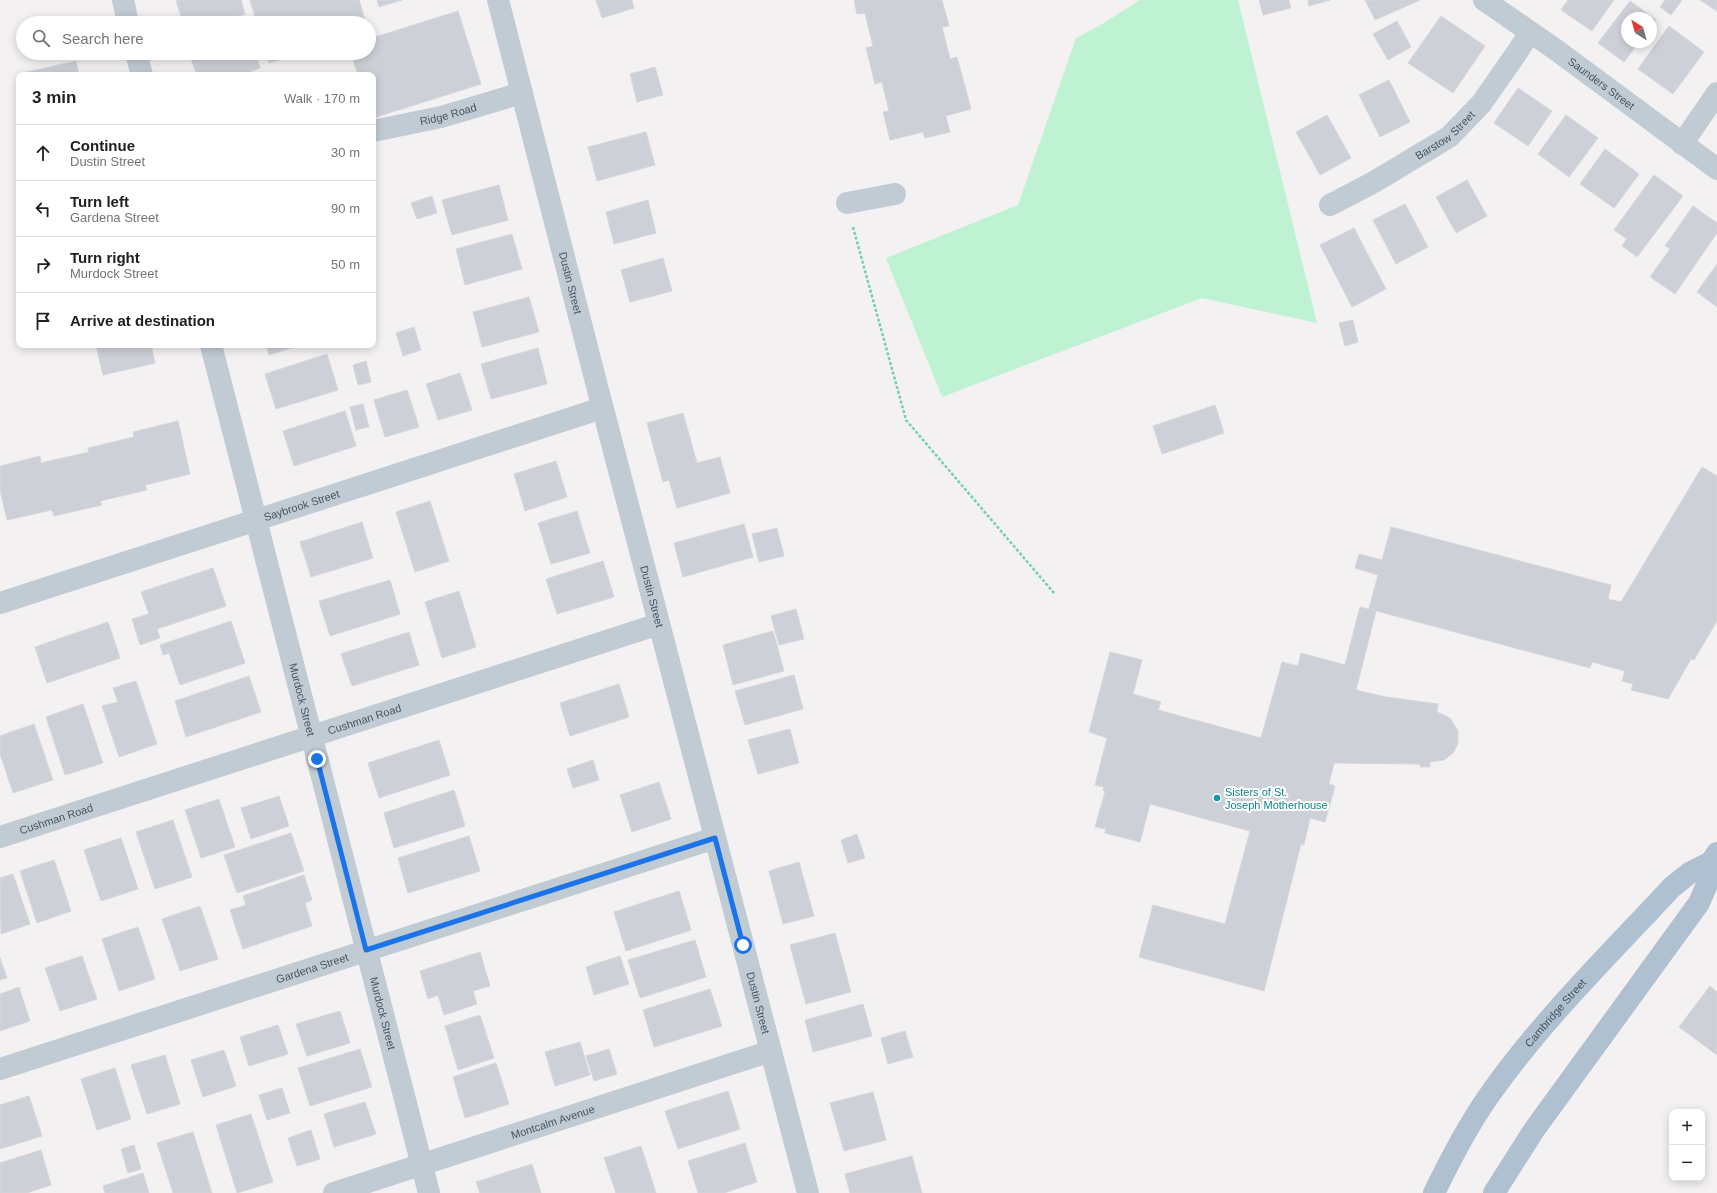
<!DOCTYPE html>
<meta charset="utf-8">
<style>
body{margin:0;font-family:Helvetica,sans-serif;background:#f6f6f6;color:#202124}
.controls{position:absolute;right:12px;bottom:12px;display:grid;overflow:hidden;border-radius:8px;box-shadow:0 2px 10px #0003}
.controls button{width:36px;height:36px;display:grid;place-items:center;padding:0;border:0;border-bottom:1px solid #e0e0e0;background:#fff;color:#202124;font:20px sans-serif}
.compass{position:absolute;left:1621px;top:12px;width:36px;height:36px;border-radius:50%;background:#fff;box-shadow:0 2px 10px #0003;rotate:323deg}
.stop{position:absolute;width:12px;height:12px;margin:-9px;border:3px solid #1a73e8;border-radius:50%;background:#fff}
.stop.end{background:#1a73e8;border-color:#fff;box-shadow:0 1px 4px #0008}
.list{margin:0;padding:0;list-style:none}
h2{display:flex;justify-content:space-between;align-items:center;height:52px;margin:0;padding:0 16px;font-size:17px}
h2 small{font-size:13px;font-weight:400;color:#757577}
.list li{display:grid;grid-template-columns:26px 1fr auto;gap:12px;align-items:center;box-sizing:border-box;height:56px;padding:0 16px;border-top:1px solid #e0e0e0}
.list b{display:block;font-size:15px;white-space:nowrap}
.list p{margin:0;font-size:13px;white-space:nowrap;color:#757577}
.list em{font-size:13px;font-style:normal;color:#757577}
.icon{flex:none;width:22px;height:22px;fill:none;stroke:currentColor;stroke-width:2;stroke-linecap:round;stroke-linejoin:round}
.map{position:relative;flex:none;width:1717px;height:1193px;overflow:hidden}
.search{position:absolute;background:#fff;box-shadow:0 2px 10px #0003;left:16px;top:16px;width:360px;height:44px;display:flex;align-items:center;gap:10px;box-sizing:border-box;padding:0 14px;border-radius:22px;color:#757577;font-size:15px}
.panel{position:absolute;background:#fff;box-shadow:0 2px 10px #0003;left:16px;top:72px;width:360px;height:276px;border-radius:8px}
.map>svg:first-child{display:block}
.green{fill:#bef2d3}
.building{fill:#cdd0d6;stroke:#d5d7dd}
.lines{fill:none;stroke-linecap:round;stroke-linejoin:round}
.path{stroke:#73d3a5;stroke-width:2.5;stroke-dasharray:3 2;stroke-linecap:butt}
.minor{stroke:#c1cbd3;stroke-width:22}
.major{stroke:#afc0d1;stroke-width:22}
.route{stroke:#1a73e8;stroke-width:5}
.culture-dot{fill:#0f9aa8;stroke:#fff;stroke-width:1.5}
.labels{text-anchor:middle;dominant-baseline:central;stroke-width:4;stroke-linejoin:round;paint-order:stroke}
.street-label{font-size:11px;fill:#475460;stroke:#fff}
.culture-label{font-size:11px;fill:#0d838f;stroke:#fff;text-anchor:start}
</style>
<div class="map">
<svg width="1717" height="1193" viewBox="0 0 1717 1193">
<rect width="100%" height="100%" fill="#f3f1f1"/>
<polygon class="green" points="1140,0 1238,0 1317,323 1202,298 942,397 886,258 1018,205 1076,38 1099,26"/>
<g class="building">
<polygon points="176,0 241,0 245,14 215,23 183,23"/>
<polygon points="250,0 359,0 366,23 257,23"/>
<polygon points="377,0 402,0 379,7"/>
<polygon points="596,0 632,0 634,8 602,18"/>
<polygon points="854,0 942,0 949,26 942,27 950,59 957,57 971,109 946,116 950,132 925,138 923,132 890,140 883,112 889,111 882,82 875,84 866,48 873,46 865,13 857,14"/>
<polygon points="1259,0 1289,0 1291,8 1263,15"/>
<polygon points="1308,0 1330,0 1309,6"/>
<polygon points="1365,0 1420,0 1375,20"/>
<polygon points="1568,0 1614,0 1592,31 1561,10"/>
<polygon points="1665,0 1682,0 1671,15 1660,7"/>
<polygon points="1700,0 1717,0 1717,11"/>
<polygon points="1630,1 1656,20 1651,26 1651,18 1627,18 1627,42 1639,42 1624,62 1598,43"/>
<polygon points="458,11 481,84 373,118 373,75 358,75 351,53 369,53 369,39"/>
<polygon points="1441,16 1485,46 1453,93 1408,63"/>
<polygon points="1397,21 1411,47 1388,60 1373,34"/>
<polygon points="1669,26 1704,52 1673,94 1638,69"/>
<polygon points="189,53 255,53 260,68 241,75 197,75"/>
<polygon points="266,53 301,53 269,63"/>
<polygon points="76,61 79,75 23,75 23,73"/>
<polygon points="655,67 663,95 637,102 630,74"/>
<polygon points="1389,80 1410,122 1380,137 1359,95"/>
<polygon points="1518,88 1552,111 1528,146 1494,123"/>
<polygon points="1327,115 1351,158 1320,175 1296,132"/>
<polygon points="1566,115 1598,138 1569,177 1538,154"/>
<polygon points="646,132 655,165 597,181 588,147"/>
<polygon points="1605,149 1639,174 1614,208 1580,184"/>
<polygon points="1654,175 1683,196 1637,257 1622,246 1627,239 1614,230"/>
<polygon points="1467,180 1487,216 1456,233 1436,197"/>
<polygon points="499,185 508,220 452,235 442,200"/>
<polygon points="432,196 437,213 417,219 411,203"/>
<polygon points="648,200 656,233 614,244 606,212"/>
<polygon points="1405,204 1428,247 1396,264 1373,220"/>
<polygon points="1693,206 1717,223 1717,233 1675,294 1650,277 1670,249 1665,246"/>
<polygon points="1354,228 1386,289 1352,307 1320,245"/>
<polygon points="512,234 522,269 465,285 456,249"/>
<polygon points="663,258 672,291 630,302 621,270"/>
<polygon points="1717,264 1717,307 1697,292"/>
<polygon points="529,297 539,332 482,347 473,312"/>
<polygon points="1353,320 1358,342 1345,346 1339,323"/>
<polygon points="414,327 421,350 403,356 396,333"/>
<polygon points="96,345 151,345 155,363 103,375"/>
<polygon points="266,345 300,345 269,355"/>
<polygon points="538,348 547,384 491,399 481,364"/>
<polygon points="327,354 338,390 276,409 265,374"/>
<polygon points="366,361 371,382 358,385 353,365"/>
<polygon points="460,373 472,410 438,420 426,384"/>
<polygon points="407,390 419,427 385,437 374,400"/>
<polygon points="363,404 369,427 356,430 350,407"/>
<polygon points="1215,405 1224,433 1162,454 1153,426"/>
<polygon points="345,411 356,446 294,466 283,431"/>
<polygon points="683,413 697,463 720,457 730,493 677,508 669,480 663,482 647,423"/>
<polygon points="178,421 190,474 145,485 147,490 100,501 102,505 54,516 52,510 7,520 0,490 0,466 40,456 41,463 89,452 88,448 134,437 133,432"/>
<polygon points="556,461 567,497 525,511 514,474"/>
<polygon points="1702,467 1717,476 1717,621 1694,660 1691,659 1668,699 1631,690 1633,684 1622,681 1625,671 1592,662 1590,668 1369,609 1378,575 1355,568 1359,554 1382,560 1391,527 1611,585 1608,599 1621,602"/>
<polygon points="430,501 449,561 415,572 396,512"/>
<polygon points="577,511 590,553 551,564 538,523"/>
<polygon points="362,522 373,558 311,577 300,542"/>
<polygon points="744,524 753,557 683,577 674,543"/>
<polygon points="777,528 784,556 759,562 752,534"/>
<polygon points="603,561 614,597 557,614 546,579"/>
<polygon points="213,568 226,606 157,629 160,638 140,645 132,619 149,614 141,592"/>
<polygon points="390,580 400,614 330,636 319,601"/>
<polygon points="459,591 476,647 442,658 425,602"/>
<polygon points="1360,607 1376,611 1356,690 1386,697 1438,704 1437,712 1450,718 1458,731 1458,743 1454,752 1444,760 1430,762 1430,767 1420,767 1420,764 1334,763 1329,784 1335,786 1325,822 1310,818 1304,845 1301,844 1264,991 1139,957 1153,905 1225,924 1250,831 1150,804 1140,842 1105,833 1106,829 1095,827 1105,792 1103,790 1104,787 1095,785 1107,738 1089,732 1110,652 1142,660 1133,694 1161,702 1158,710 1261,738 1282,662 1298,666 1301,653 1345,665"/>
<polygon points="796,609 804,639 779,645 771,616"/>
<polygon points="231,621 245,663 180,685 169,653 163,655 160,645"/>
<polygon points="108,622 120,658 47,683 35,647"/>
<polygon points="773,631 784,671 733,685 723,645"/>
<polygon points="409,632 419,665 352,686 341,654"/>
<polygon points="794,675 803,709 745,725 735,691"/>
<polygon points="249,676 261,712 186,737 175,701"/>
<polygon points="136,681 157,744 119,757 102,706 118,702 113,688"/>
<polygon points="619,684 629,717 570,736 560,703"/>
<polygon points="83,704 103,763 65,775 46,717"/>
<polygon points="34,724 53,780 13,793 0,754 0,736"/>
<polygon points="790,729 799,763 758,774 748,740"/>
<polygon points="439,740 450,775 379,798 368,763"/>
<polygon points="593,760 599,780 573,788 567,769"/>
<polygon points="659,782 671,819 632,832 620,795"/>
<polygon points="454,790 465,826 394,848 384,813"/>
<polygon points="279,796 289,826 251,839 241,808"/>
<polygon points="219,799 235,847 201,858 185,810"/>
<polygon points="173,820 192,877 155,889 136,832"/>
<polygon points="291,833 304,871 237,893 224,855"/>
<polygon points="857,834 865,858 848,863 841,840"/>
<polygon points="469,836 480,871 408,893 398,858"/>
<polygon points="121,838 138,889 101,901 84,850"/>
<polygon points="54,860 71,911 37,923 20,871"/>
<polygon points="799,862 814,916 783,924 769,871"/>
<polygon points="13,874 30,924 1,934 0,878"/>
<polygon points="304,875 312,900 305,903 312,926 243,949 230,910 246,905 243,896"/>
<polygon points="679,891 691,930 626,951 614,912"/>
<polygon points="200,906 218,959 180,971 162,919"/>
<polygon points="138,927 155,979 119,991 102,939"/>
<polygon points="835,933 851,992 806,1004 790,945"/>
<polygon points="695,940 706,977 640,998 628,960"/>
<polygon points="480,952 490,986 473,991 477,1004 444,1015 438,995 428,999 420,971"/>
<polygon points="82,956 97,999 60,1011 45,968"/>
<polygon points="620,956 629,984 594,995 586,967"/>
<polygon points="0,958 7,978 0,980"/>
<polygon points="1710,986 1717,992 1717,1055 1679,1027"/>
<polygon points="19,987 30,1021 0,1031 0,994"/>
<polygon points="710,989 722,1026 654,1047 643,1010"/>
<polygon points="863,1004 872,1036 813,1052 805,1020"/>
<polygon points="340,1011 350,1043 307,1056 296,1024"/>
<polygon points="480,1015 494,1058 458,1070 445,1026"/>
<polygon points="278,1025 288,1054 249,1066 240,1037"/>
<polygon points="905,1031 913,1057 888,1064 881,1038"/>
<polygon points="580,1042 590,1075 555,1086 545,1052"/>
<polygon points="360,1049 372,1087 310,1106 298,1068"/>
<polygon points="609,1049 617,1074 594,1081 586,1056"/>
<polygon points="224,1050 236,1086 203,1097 191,1060"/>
<polygon points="165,1055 180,1104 147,1114 131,1065"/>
<polygon points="496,1063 509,1104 465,1118 453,1077"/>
<polygon points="115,1068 131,1119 97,1130 81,1079"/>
<polygon points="282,1088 290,1113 267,1120 259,1095"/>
<polygon points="728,1091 740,1129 678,1149 665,1111"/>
<polygon points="873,1092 886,1140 844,1151 830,1103"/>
<polygon points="29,1096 42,1136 0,1149 0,1105"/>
<polygon points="365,1102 376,1134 334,1147 324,1114"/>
<polygon points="251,1114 273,1182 237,1193 216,1125"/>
<polygon points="311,1130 320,1159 297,1166 288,1138"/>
<polygon points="193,1132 212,1193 173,1193 157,1143"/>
<polygon points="745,1143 757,1182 724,1193 698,1193 688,1161"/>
<polygon points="134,1145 141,1169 128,1173 121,1149"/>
<polygon points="641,1146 656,1193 616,1193 604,1158"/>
<polygon points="41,1150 51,1185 27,1193 0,1193 0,1163"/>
<polygon points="912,1156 922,1193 850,1193 845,1174"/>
<polygon points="532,1164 541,1193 480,1193 476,1182"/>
<polygon points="143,1173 149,1193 105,1193 103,1186"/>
</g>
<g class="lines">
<polyline class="path" points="853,227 906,420 1054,593"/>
<g class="minor">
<polyline points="123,0 128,23"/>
<path id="s1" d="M498 0 598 390 808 1193"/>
<path id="s2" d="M1484 0 1559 52 1717 169"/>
<polyline points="136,53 142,75"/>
<path id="s3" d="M373 131 441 117 522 93"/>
<polyline points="1682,144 1717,93"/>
<polyline points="847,203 895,194"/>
<path id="s4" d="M1330 205 1374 182 1449 137 1481 104 1518 51 1530 32"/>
<path id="s5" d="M211 345 429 1193"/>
<path id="s6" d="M0 603 602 408"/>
<path id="s7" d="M0 837 659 624"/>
<path id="s8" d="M0 1069 715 838"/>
<path id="s9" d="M334 1193 771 1051"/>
</g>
<g class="major">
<path id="s10" d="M1434 1193C1450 1160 1467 1127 1488 1097 1541 1021 1609 955 1672 887L1691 872 1711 862"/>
<polyline points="1494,1193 1534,1130 1699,903 1708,882 1711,862 1717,853"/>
</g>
</g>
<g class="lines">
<polyline class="route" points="317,759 366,950 715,838 743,945"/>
</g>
<circle class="culture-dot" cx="1217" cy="798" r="4"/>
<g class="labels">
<g class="street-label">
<text stroke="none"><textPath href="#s2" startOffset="144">Saunders Street</textPath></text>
<text stroke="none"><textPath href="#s3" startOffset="77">Ridge Road</textPath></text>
<text stroke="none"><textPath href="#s4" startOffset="135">Barstow Street</textPath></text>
<text stroke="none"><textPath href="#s1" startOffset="292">Dustin Street</textPath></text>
<text stroke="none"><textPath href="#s6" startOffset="317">Saybrook Street</textPath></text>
<text stroke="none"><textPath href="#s1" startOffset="616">Dustin Street</textPath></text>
<text stroke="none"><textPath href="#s5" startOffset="366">Murdock Street</textPath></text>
<text stroke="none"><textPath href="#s7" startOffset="383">Cushman Road</textPath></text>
<text stroke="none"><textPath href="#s7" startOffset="59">Cushman Road</textPath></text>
<text stroke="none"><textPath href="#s8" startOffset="328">Gardena Street</textPath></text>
<text stroke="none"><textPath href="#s1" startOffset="1036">Dustin Street</textPath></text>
<text stroke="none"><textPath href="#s5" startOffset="690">Murdock Street</textPath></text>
<text stroke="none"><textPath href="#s10" startOffset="218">Cambridge Street</textPath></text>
<text stroke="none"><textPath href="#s9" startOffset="230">Montcalm Avenue</textPath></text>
</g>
<g class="culture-label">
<text x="1225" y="792">Sisters of St.<tspan x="1225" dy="13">Joseph Motherhouse</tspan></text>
</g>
</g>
</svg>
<div class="controls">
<button>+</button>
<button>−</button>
</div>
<svg class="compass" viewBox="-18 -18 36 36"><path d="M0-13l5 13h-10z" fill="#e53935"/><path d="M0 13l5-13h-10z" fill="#757577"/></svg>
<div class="stop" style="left:743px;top:945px"></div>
<div class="stop end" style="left:317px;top:759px"></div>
<div class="search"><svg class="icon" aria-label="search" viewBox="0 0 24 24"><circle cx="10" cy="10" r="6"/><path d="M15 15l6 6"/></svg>Search here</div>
<section class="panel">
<h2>3 min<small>Walk · 170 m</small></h2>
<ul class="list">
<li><svg class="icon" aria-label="ahead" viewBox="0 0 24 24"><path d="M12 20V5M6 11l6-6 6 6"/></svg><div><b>Continue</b><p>Dustin Street</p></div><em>30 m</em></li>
<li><svg class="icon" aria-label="left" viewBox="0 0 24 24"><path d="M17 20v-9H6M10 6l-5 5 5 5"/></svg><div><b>Turn left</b><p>Gardena Street</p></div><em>90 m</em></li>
<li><svg class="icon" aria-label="right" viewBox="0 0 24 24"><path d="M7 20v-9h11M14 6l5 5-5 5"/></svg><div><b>Turn right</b><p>Murdock Street</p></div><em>50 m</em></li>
<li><svg class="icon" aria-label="arrive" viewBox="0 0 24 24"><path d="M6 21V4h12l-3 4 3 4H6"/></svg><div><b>Arrive at destination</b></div></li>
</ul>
</section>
</div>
